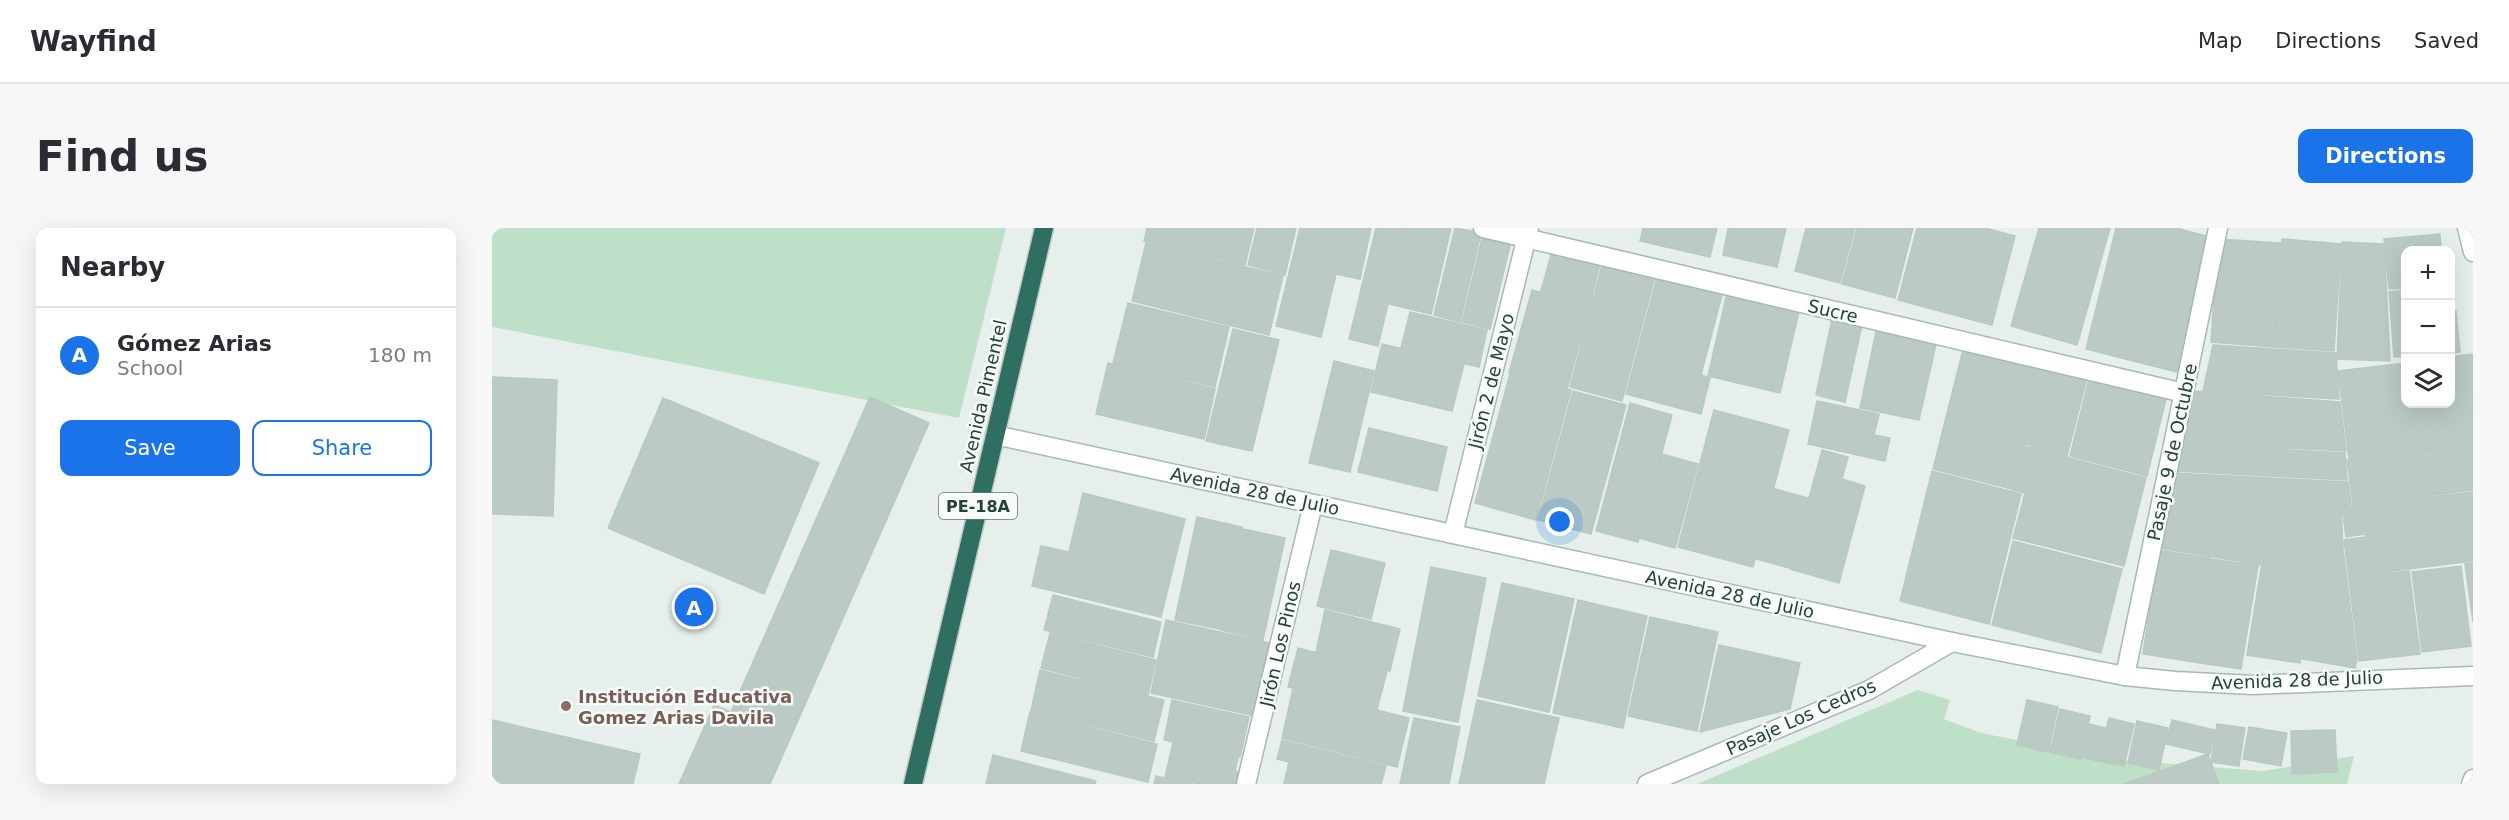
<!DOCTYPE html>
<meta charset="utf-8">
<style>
body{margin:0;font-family:"DejaVu Sans",sans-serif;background:#f7f7f7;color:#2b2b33}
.controls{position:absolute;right:18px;top:18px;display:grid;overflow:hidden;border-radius:12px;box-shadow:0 6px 24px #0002}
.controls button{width:54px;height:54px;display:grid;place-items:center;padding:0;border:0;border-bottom:2px solid #e1e1e2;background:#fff;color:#2b2b33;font:30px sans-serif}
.you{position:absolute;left:1068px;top:294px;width:21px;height:21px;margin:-15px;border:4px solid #fff;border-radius:50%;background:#1a73e8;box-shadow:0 0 0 9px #1a73e833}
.badge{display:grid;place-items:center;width:39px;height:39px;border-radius:50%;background:#1a73e8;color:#fff;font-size:20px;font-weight:700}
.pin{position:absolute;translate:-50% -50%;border:3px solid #fff;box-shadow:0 2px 6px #0006}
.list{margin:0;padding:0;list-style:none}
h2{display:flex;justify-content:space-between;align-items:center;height:78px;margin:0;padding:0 24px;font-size:26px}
h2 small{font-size:20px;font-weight:400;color:#7c7c81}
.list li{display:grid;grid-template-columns:39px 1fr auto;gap:18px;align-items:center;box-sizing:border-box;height:96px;padding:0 24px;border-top:2px solid #e1e1e2}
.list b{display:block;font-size:22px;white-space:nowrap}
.list p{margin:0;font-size:20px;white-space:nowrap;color:#7c7c81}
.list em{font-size:20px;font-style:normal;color:#7c7c81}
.actions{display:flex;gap:12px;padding:18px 24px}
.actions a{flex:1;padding:14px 0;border:2px solid #1a73e8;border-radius:12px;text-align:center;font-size:21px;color:#1a73e8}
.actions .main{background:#1a73e8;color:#fff}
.icon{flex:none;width:33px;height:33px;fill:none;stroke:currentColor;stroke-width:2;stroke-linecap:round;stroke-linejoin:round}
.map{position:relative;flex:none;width:1981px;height:556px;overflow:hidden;border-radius:12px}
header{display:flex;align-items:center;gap:36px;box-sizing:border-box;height:84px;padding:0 30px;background:#fff;border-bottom:2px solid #e1e1e2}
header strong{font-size:28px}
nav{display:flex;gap:33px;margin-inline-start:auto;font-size:21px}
.intro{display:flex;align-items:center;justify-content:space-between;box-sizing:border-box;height:144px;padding:0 36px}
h1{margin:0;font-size:42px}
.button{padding:15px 27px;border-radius:12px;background:#1a73e8;color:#fff;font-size:21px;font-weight:700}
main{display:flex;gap:36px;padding:0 36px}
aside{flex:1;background:#fff;border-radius:12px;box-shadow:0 6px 24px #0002}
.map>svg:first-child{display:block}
.green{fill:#bfe0c8}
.building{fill:#bbcac4;stroke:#b8c9c2;stroke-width:1.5}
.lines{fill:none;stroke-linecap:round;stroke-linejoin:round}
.street-casing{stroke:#a8b8b2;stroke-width:21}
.secondary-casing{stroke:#a4bbb3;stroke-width:21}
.highway-casing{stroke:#c2cac8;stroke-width:21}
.street{stroke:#fff;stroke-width:18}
.secondary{stroke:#fff;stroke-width:18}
.highway{stroke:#2f6f62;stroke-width:18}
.education-dot{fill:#8d6e63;stroke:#f7fbf9;stroke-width:2}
.labels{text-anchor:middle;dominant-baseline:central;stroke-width:5;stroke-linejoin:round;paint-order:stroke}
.shield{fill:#f7fbf9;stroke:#637a73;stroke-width:1.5}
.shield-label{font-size:16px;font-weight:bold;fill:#24423a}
.street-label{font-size:18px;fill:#24423a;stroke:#f7fbf9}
.education-label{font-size:18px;font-weight:bold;fill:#785e54;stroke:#f7fbf9;text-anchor:start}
</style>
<header>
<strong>Wayfind</strong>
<nav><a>Map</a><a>Directions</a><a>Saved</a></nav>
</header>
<div class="intro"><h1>Find us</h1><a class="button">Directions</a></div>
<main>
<aside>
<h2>Nearby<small></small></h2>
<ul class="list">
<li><span class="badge">A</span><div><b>Gómez Arias</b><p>School</p></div><em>180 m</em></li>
</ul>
<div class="actions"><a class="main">Save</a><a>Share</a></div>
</aside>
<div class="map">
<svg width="1981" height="556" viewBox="0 0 1981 556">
<rect width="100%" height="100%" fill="#e6efeb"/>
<g class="green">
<polygon points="0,0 514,0 467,190 0,99"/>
<polygon points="1426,462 1458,472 1452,491 1489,505 1626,532 1771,543 1862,528 1855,556 1205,556"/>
</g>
<g class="building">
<polygon points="655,0 762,0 753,37 652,13"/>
<polygon points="765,0 804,0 793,47 756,37"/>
<polygon points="808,0 879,0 868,51 844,46 829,109 784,98"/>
<polygon points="884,0 914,0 886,118 857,111"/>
<polygon points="915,0 959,0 939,86 897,76"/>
<polygon points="963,0 989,5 968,94 942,87"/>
<polygon points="1151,0 1225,0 1218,29 1148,13"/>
<polygon points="1236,0 1294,0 1285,39 1231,27"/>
<polygon points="1314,0 1363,0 1348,55 1303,43"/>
<polygon points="1365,0 1421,0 1403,70 1350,56"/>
<polygon points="1425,0 1493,0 1523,8 1500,97 1406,72"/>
<polygon points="1547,0 1618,0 1585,117 1519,98"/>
<polygon points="1624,0 1684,0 1718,9 1685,144 1594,121"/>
<polygon points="991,6 1019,13 998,101 970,94"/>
<polygon points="1948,6 1949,22 1914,22 1914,60 1897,61 1892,11"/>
<polygon points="1726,11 1789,15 1782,119 1719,114"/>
<polygon points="1790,11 1849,16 1842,123 1783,119"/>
<polygon points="1850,14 1892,16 1898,133 1845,131"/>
<polygon points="654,15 791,48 777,107 640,73"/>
<polygon points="1061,19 1109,32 1098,77 1049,63"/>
<polygon points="1111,34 1163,48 1130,173 1078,159"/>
<polygon points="1165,49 1230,67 1209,147 1218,150 1209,186 1134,166"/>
<polygon points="1236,61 1308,79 1288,165 1216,148"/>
<polygon points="1040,62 1098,78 1075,161 1017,145"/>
<polygon points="1914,62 1914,87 1899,88 1897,64"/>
<polygon points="636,75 737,99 723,159 621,135"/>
<polygon points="1964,83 1968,124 1958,125 1958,84"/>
<polygon points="918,84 995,102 987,139 909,120"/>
<polygon points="1914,88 1914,128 1902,129 1899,89"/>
<polygon points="1340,91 1370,97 1353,174 1324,167"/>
<polygon points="741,101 787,112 760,223 714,213"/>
<polygon points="1384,104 1444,116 1427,192 1368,180"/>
<polygon points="890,116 972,136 960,183 879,164"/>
<polygon points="1721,117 1844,125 1847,171 1711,163"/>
<polygon points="1472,118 1558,140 1538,217 1531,216 1520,261 1441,241"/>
<polygon points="1981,126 1981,216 1857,231 1846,143 1914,135 1914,176 1958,176 1958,129"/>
<polygon points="842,133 882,143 858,244 817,235"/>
<polygon points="616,135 723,161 712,211 604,186"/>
<polygon points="1559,137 1596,146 1575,228 1539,218"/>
<polygon points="1018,146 1079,162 1044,292 983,275"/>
<polygon points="1598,147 1675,167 1655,248 1578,228"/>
<polygon points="0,149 65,152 61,288 0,286"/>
<polygon points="1081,163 1134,177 1099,306 1046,292"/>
<polygon points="1701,163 1848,174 1854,223 1692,215"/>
<polygon points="378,169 437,195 278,556 187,556 222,477 239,484"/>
<polygon points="171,170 327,235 272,366 116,300"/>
<polygon points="1325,173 1387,186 1382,207 1398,210 1393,233 1316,216"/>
<polygon points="1138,175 1180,187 1146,314 1104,303"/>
<polygon points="1222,182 1297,202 1261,339 1186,319"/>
<polygon points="877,200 955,219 945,263 866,244"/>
<polygon points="1691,216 1853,225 1855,252 1683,243"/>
<polygon points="1981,217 1981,262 1861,277 1855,232"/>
<polygon points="1532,218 1654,250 1632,338 1521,310 1533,265 1521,262"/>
<polygon points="1330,222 1356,229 1350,251 1373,258 1347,355 1298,341"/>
<polygon points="1170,226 1206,236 1183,320 1147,310"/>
<polygon points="1440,243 1529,266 1497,396 1408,373"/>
<polygon points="1681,245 1856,254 1859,276 1849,279 1851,321 1773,309 1768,337 1667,320"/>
<polygon points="1283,261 1316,270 1297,340 1264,331"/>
<polygon points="1981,264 1981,333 1878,346 1873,306 1854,309 1850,279"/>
<polygon points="591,265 693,291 669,389 540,358 549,318 577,324"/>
<polygon points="705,289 750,299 728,401 683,392"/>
<polygon points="751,301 793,310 771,412 729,402"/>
<polygon points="1873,309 1878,347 1917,343 1928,426 1867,433 1852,312"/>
<polygon points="1774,310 1827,319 1808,435 1755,427"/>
<polygon points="1521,313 1630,341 1609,425 1500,397"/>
<polygon points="1828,319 1851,322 1865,431 1863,440 1810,431"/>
<polygon points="839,322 893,335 879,391 825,378"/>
<polygon points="1667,322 1718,330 1701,434 1651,426"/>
<polygon points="1719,331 1766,338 1749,441 1702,434"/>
<polygon points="1981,335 1981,394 1973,336"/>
<polygon points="1969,338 1979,418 1930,424 1920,344"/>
<polygon points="939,339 994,350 966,494 911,483"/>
<polygon points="1010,355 1082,371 1057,484 986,468"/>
<polygon points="561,367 669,394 661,429 552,402"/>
<polygon points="1086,372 1155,388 1131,500 1061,485"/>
<polygon points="833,382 908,401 898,443 824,424"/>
<polygon points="1158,389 1226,404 1205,503 1136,488"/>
<polygon points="674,392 778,415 770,448 667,425"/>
<polygon points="558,405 664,432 656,467 549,440"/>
<polygon points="1227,417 1308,435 1298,481 1208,504"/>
<polygon points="806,420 895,443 885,481 796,459"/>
<polygon points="667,426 777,450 768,489 659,465"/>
<polygon points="548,442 672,472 662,513 539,483"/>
<polygon points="801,461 917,490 905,539 790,510"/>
<polygon points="680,472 757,489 748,529 672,512"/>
<polygon points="985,472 1067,490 1052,556 967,556"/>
<polygon points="1535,472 1566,479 1556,524 1525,517"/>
<polygon points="1568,481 1598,488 1589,531 1558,524"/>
<polygon points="538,484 665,516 656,554 529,523"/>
<polygon points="922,490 968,499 957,556 908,556"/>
<polygon points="1617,490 1642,496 1632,538 1607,533"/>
<polygon points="0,492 148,526 141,556 0,556"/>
<polygon points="1680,492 1723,502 1718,526 1674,516"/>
<polygon points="1645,493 1676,500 1667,542 1636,535"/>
<polygon points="1597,496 1614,500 1607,533 1589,529"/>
<polygon points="1725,496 1753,500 1747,538 1719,534"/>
<polygon points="1757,499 1795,505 1789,538 1751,531"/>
<polygon points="1843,502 1845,544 1800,546 1799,503"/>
<polygon points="790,512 894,538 889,556 792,555 797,534 785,531"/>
<polygon points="681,515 746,530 743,543 750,545 748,556 707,556 673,549"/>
<polygon points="1716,526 1727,556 1632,556"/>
<polygon points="501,527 604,553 603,556 494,556"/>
<polygon points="664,548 699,556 662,556"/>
</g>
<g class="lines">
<g class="street-casing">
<g id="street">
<polyline points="991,0 1692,165"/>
<polyline points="961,306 1037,0"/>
<polyline points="1633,448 1726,0"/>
<polyline points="754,556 821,276"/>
<polyline points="1155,556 1377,462 1460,414"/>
<polyline points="1979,556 1981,551"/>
</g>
</g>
<g class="secondary-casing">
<g id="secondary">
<polyline points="1975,0 1981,24"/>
<polyline points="503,207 1460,414 1633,448 1683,453 1761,457 1981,448"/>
</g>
</g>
<g class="highway-casing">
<polyline id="highway" points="421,556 552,0"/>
</g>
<use href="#street" class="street"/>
<use href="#secondary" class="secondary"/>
<use href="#highway" class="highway"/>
</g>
<circle class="education-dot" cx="74" cy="478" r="6"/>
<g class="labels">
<rect class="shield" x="447" y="265" width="78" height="26" rx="4.5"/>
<g class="shield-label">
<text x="486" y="278">PE-18A</text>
</g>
<g class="street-label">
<text transform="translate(1341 83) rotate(13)">Sucre</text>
<text transform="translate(999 153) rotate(-76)">Jirón 2 de Mayo</text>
<text transform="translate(491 168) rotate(-77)">Avenida Pimentel</text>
<text transform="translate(1680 224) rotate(-78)">Pasaje 9 de Octubre</text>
<text transform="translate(763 263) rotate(12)">Avenida 28 de Julio</text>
<text transform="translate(1238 366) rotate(12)">Avenida 28 de Julio</text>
<text transform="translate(788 416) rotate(-77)">Jirón Los Pinos</text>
<text transform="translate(1805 452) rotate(-2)">Avenida 28 de Julio</text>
<text transform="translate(1309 489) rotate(-24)">Pasaje Los Cedros</text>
</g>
<g class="education-label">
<text x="86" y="468">Institución Educativa<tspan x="86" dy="21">Gomez Arias Davila</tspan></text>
</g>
</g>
</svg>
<div class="controls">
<button>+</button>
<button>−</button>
<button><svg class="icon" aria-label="layers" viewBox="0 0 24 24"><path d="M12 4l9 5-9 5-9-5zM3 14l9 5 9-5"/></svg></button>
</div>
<div class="you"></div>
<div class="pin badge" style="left:202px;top:379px">A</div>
</div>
</main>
